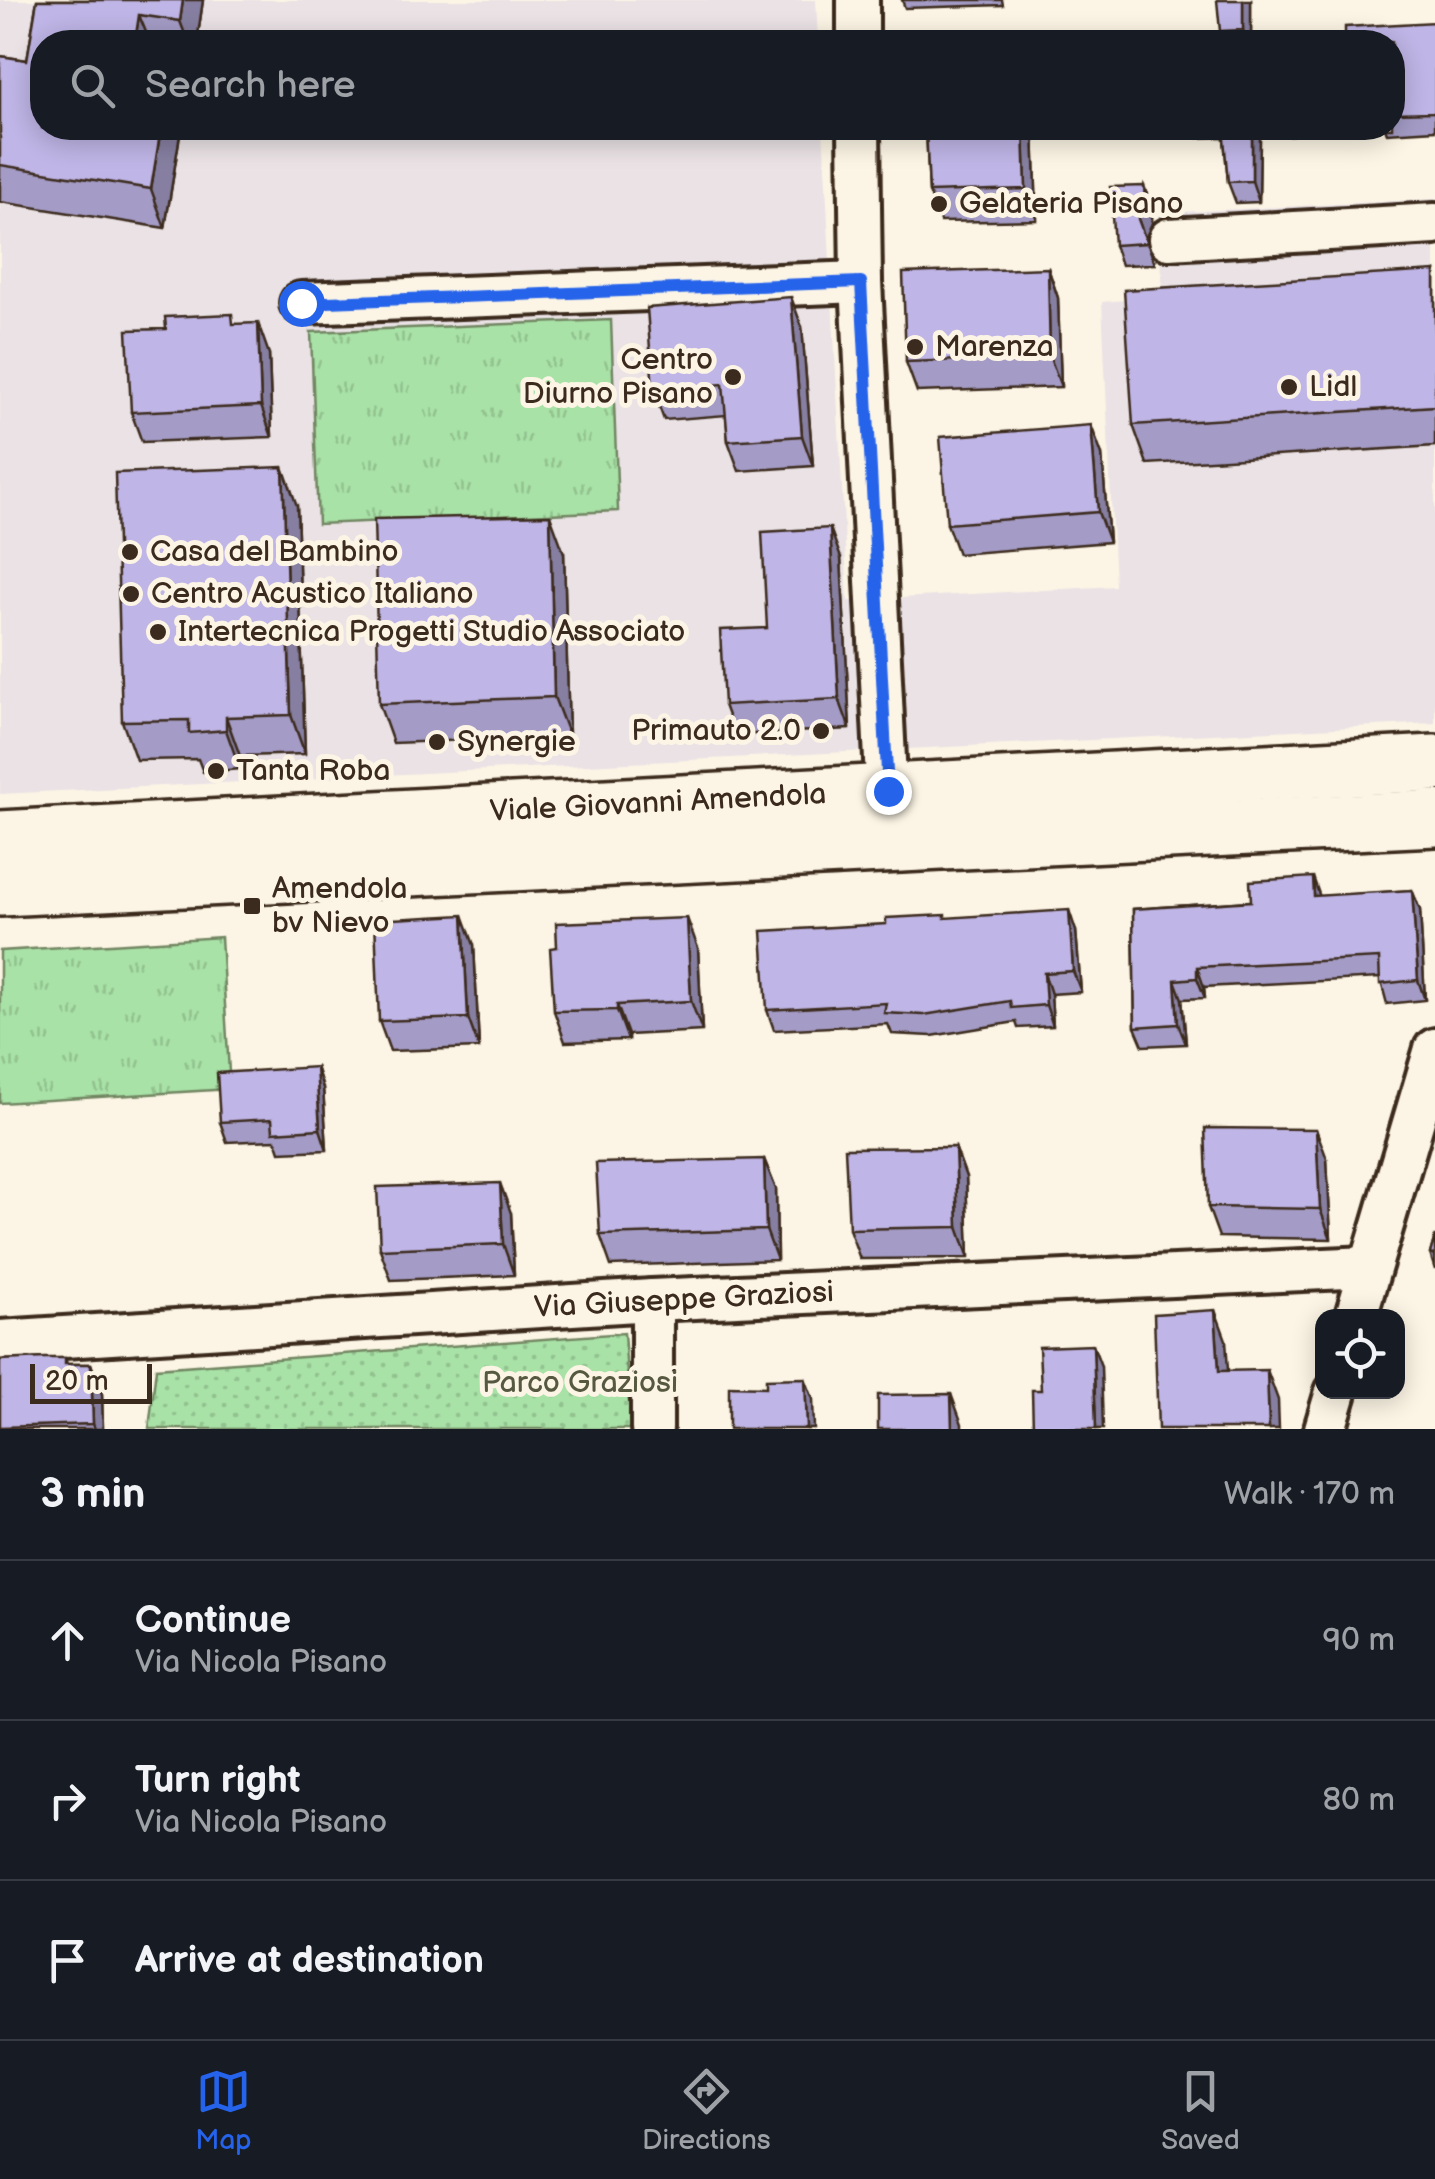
<!DOCTYPE html>
<meta charset="utf-8">
<style>
body{margin:0;font-family:"Balsamiq Sans",sans-serif;background:#242831;color:#f1f3f6}
.controls{position:absolute;right:30px;bottom:30px;display:grid;overflow:hidden;border-radius:20px;box-shadow:0 5px 25px #0003}
.controls button{width:90px;height:90px;display:grid;place-items:center;padding:0;border:0;border-bottom:2px solid #363941;background:#171b24;color:#f1f3f6;font:50px sans-serif}
.scale{position:absolute;left:30px;bottom:25px;width:122px;box-sizing:border-box;padding-left:10px;border:5px solid #3b2a1e;border-top:0;font-size:28px;line-height:35px;white-space:nowrap;color:#3b2a1e;-webkit-text-stroke:8px #fcf5e5;paint-order:stroke}
.stop{position:absolute;width:30px;height:30px;margin:-22px;border:8px solid #2563eb;border-radius:50%;background:#fff}
.stop.end{background:#2563eb;border-color:#fff;box-shadow:0 2px 10px #0008}
.list{margin:0;padding:0;list-style:none}
h2{display:flex;justify-content:space-between;align-items:center;height:130px;margin:0;padding:0 40px;font-size:42px}
h2 small{font-size:32px;font-weight:400;color:#9ea1a6}
.list li{display:grid;grid-template-columns:65px 1fr auto;gap:30px;align-items:center;box-sizing:border-box;height:160px;padding:0 40px;border-top:2px solid #363941}
.list b{display:block;font-size:38px;white-space:nowrap}
.list p{margin:0;font-size:32px;white-space:nowrap;color:#9ea1a6}
.list em{font-size:32px;font-style:normal;color:#9ea1a6}
.icon{flex:none;width:55px;height:55px;fill:none;stroke:currentColor;stroke-width:2;stroke-linecap:round;stroke-linejoin:round}
.map{position:relative;flex:none;width:1435px;height:1429px;overflow:hidden}
.search{position:absolute;background:#171b24;box-shadow:0 5px 25px #0003;left:30px;right:30px;top:30px;height:110px;display:flex;align-items:center;gap:25px;box-sizing:border-box;padding:0 35px;border-radius:40px;color:#9ea1a6;font-size:38px}
.sheet{height:610px;background:#171b24}
nav{display:flex;justify-content:space-around;align-items:center;box-sizing:border-box;height:140px;border-top:2px solid #363941;background:#171b24;font-size:28px;color:#9ea1a6}
nav a{display:grid;justify-items:center;gap:5px}
nav .on{color:#2563eb}
.map>svg:first-child{display:block}
.built{fill:#eae2e5}
.grass{fill:url(#grass-tufts);stroke:#728662;stroke-width:2.5}
.park{fill:url(#park-dots);stroke:#728662;stroke-width:2.5}
.lines{fill:none;stroke-linecap:round;stroke-linejoin:round}
.minor-casing{stroke:#3b2a1e;stroke-width:48}
.secondary-casing{stroke:#3b2a1e;stroke-width:62}
.minor{stroke:#fcf5e5;stroke-width:40}
.secondary{stroke:#fcf5e5;stroke-width:55}
.wall{fill:#a49cc6;stroke:#3b2a1e;stroke-width:2.5}
.shaded-wall{fill:#867fa1;stroke:#3b2a1e;stroke-width:2.5}
.building{fill:#bfb5e6;stroke:#3b2a1e;stroke-width:2.5}
.route{stroke:#2563eb;stroke-width:12}
.poi-dot{fill:#3b2a1e;stroke:#fcf5e5;stroke-width:4}
.labels{text-anchor:middle;dominant-baseline:central;stroke-width:10;stroke-linejoin:round;paint-order:stroke}
.poi-label{font-size:30px;fill:#3b2a1e;stroke:#fcf5e5;text-anchor:start}
.street-label{font-size:30px;fill:#3b2a1e;stroke:#fcf5e5}
.park-label{font-size:30px;fill:#565840;stroke:#fcf5e5}
</style>
<div class="map">
<svg width="1435" height="1429" viewBox="0 0 1435 1429">
<defs>
<pattern id="grass-tufts" width="24" height="20" patternUnits="userSpaceOnUse" patternTransform="scale(2.5)"><rect width="24" height="20" fill="#a8e2a7"/><path d="M3 7l-1-3M5 7V3M7 7l1-3M15 17l-1-3M17 17v-4M19 17l1-3" fill="none" stroke="#92c28f"/></pattern>
<pattern id="park-dots" width="8" height="8" patternUnits="userSpaceOnUse" patternTransform="scale(2.5)"><rect width="8" height="8" fill="#a8e2a7"/><path d="M2 2h.1M6 6h.1" fill="none" stroke="#92c28f" stroke-width="1.8" stroke-linecap="round"/></pattern>
</defs>
<rect width="100%" height="100%" fill="#fcf5e5"/>
<filter id="ink" filterUnits="userSpaceOnUse"><feTurbulence type="fractalNoise" baseFrequency=".01" numOctaves="2"/><feDisplacementMap in="SourceGraphic" scale="20" xChannelSelector="R" yChannelSelector="G"/><feConvolveMatrix kernelMatrix="1 2 1 2 8 2 1 2 1" color-interpolation-filters="sRGB"/></filter>
<g filter="url(#ink)">
<polygon class="built" points="0,0 816,0 818,42 42,42 42,128 823,128 848,601 1115,586 1102,302 1163,297 1159,213 1435,199 1435,723 0,794"/>
<g class="grass">
<polygon points="611,320 618,511 318,524 311,332"/>
<polygon points="221,937 230,1089 0,1103 0,951"/>
</g>
<polygon class="park" points="624,1333 631,1429 149,1429 156,1368"/>
<g class="lines">
<g class="minor-casing">
<g id="minor">
<polyline points="858,0 858,42"/>
<polyline points="859,128 861,282 888,819"/>
<polyline points="1169,239 1435,224"/>
<polyline points="301,303 861,282"/>
<polyline points="1356,1316 1435,1049"/>
<polyline points="0,1341 652,1300 1369,1267"/>
<polyline points="652,1429 652,1300"/>
<polyline points="1325,1429 1336,1392"/>
</g>
</g>
<g class="secondary-casing">
<g id="secondary">
<polyline points="0,839 1435,763"/>
<polyline points="0,888 1435,818"/>
</g>
</g>
<use href="#minor" class="minor"/>
<use href="#secondary" class="secondary"/>
</g>
<g class="wall">
<polygon points="37,0 203,0 197,42 42,42 42,128 181,128 165,228 0,202 0,56 27,60"/>
<polygon points="902,0 1002,0 1003,5 905,8"/>
<polygon points="1251,0 1251,36 1222,37 1220,31"/>
<polygon points="1435,22 1435,130 1387,133 1385,128 1392,128 1392,42"/>
<polygon points="926,128 1034,128 1037,220 940,222 929,192"/>
<polygon points="1194,128 1291,128 1292,135 1260,136 1259,202 1236,203 1228,182 1224,137 1198,138"/>
<polygon points="1152,206 1152,223 1146,239 1155,264 1121,265 1114,245"/>
<polygon points="1048,268 1058,298 1061,387 917,392 906,362"/>
<polygon points="1435,271 1435,446 1147,464 1133,425"/>
<polygon points="236,324 269,354 272,437 142,442 131,412"/>
<polygon points="802,327 813,466 739,471 728,441 726,415 664,420 653,390"/>
<polygon points="1102,455 1109,542 958,554 947,524"/>
<polygon points="297,506 305,754 240,756 240,769 203,772 198,759 136,760 122,721"/>
<polygon points="564,553 569,736 393,743 379,704"/>
<polygon points="841,558 850,729 735,735 724,705 767,628"/>
<polygon points="1412,890 1420,910 1425,1000 1387,1004 1380,978 1204,987 1205,998 1182,999 1186,1044 1143,1046 1135,1027 1133,909"/>
<polygon points="946,918 1076,931 1081,992 1051,994 1053,1026 1018,1028 1016,1022 932,1036 892,1034 888,1024 774,1030 767,1010 886,924"/>
<polygon points="474,945 479,1048 390,1051 379,1021"/>
<polygon points="698,948 702,1031 628,1035 628,1040 565,1042 554,1011"/>
<polygon points="316,1067 323,1088 327,1150 280,1152 276,1140 227,1142 220,1122"/>
<polygon points="955,1147 966,1177 969,1258 860,1259 849,1229"/>
<polygon points="764,1159 776,1189 777,1260 611,1266 600,1235"/>
<polygon points="1327,1159 1331,1239 1219,1237 1208,1207"/>
<polygon points="511,1213 514,1275 391,1280 380,1249"/>
<polygon points="1435,1236 1435,1270 1430,1254"/>
<polygon points="65,1358 67,1364 91,1364 102,1394 103,1429 0,1429 0,1360"/>
</g>
<g class="shaded-wall">
<polygon points="183,0 203,0 197,42 188,42 180,21"/>
<polygon points="1243,0 1251,0 1251,42 1248,42 1243,30"/>
<polygon points="139,15 150,42 135,42"/>
<polygon points="161,128 181,128 165,228 151,189"/>
<polygon points="1024,128 1034,128 1037,220 1026,189"/>
<polygon points="1252,128 1256,128 1260,136 1259,202 1252,181"/>
<polygon points="1144,186 1152,206 1152,223 1145,239 1138,219"/>
<polygon points="1048,268 1058,298 1061,387 1050,357"/>
<polygon points="791,297 802,327 813,466 802,436"/>
<polygon points="258,323 269,354 272,437 261,406"/>
<polygon points="1091,425 1102,455 1109,542 1098,512"/>
<polygon points="283,467 297,506 305,754 291,715"/>
<polygon points="550,515 564,553 569,736 554,697"/>
<polygon points="830,528 841,558 850,729 839,699"/>
<polygon points="226,717 240,756 240,769 226,730"/>
<polygon points="1313,877 1320,897 1314,896"/>
<polygon points="1412,890 1420,910 1425,1000 1418,980"/>
<polygon points="1069,910 1076,931 1081,992 1073,971"/>
<polygon points="463,915 474,945 479,1048 468,1018"/>
<polygon points="687,918 698,948 702,1031 691,1001"/>
<polygon points="1197,967 1204,987 1205,998 1197,978"/>
<polygon points="1044,973 1051,994 1053,1026 1046,1005"/>
<polygon points="1175,980 1182,999 1186,1044 1178,1024"/>
<polygon points="617,1005 628,1035 628,1040 617,1010"/>
<polygon points="316,1067 323,1088 327,1150 320,1129"/>
<polygon points="1316,1129 1327,1159 1331,1239 1320,1209"/>
<polygon points="955,1147 966,1177 969,1258 958,1227"/>
<polygon points="764,1159 776,1189 777,1260 766,1230"/>
<polygon points="500,1183 511,1213 514,1275 503,1244"/>
<polygon points="1215,1310 1226,1340 1230,1401 1219,1371"/>
<polygon points="1093,1345 1101,1366 1103,1429 1096,1429"/>
<polygon points="91,1364 102,1394 103,1429 95,1429 93,1424"/>
<polygon points="1267,1370 1278,1400 1279,1429 1269,1429"/>
<polygon points="805,1378 813,1399 814,1429 807,1429"/>
<polygon points="951,1394 962,1424 962,1429 952,1429"/>
</g>
<g class="building">
<polygon points="37,0 183,0 180,21 139,15 135,42 42,42 42,128 161,128 151,189 0,165 0,56 27,60"/>
<polygon points="1217,0 1243,0 1243,30 1220,31"/>
<polygon points="1435,22 1435,112 1392,113 1392,42 1345,42 1345,27"/>
<polygon points="1280,35 1280,42 1186,42 1186,38"/>
<polygon points="1021,40 1021,42 952,42"/>
<polygon points="926,128 1024,128 1026,189 929,192"/>
<polygon points="1223,128 1252,128 1252,181 1228,182"/>
<polygon points="1144,186 1145,202 1138,219 1147,243 1114,245 1110,187"/>
<polygon points="1048,268 1050,357 906,362 903,273"/>
<polygon points="1435,271 1435,406 1133,425 1124,290"/>
<polygon points="791,297 802,436 728,441 723,384 653,390 647,308"/>
<polygon points="232,314 233,324 258,323 261,406 131,412 127,330 166,329 165,317"/>
<polygon points="1091,425 1098,512 947,524 940,437"/>
<polygon points="283,467 291,715 226,717 226,730 189,733 189,720 122,721 115,473"/>
<polygon points="550,515 554,697 379,704 374,519"/>
<polygon points="830,528 839,699 724,705 720,630 767,628 762,532"/>
<polygon points="1313,877 1314,896 1412,890 1418,980 1380,984 1379,958 1197,967 1197,978 1175,980 1178,1024 1135,1027 1133,909 1251,901 1250,881"/>
<polygon points="1069,910 1073,971 1044,973 1046,1005 1011,1008 1010,1001 924,1015 884,1013 886,1003 767,1010 762,931 886,924 886,918 945,915 945,918"/>
<polygon points="463,915 468,1018 379,1021 375,920"/>
<polygon points="687,918 691,1001 617,1005 617,1010 554,1011 550,948 557,947 556,923"/>
<polygon points="316,1067 320,1129 273,1132 272,1119 220,1122 217,1073"/>
<polygon points="1205,1128 1316,1129 1320,1209 1208,1207"/>
<polygon points="955,1147 958,1227 849,1229 845,1148"/>
<polygon points="764,1159 766,1230 600,1235 596,1163"/>
<polygon points="500,1183 503,1244 380,1249 377,1187"/>
<polygon points="1435,1236 1435,1256 1430,1254"/>
<polygon points="1215,1310 1219,1371 1267,1370 1269,1429 1158,1429 1154,1314"/>
<polygon points="1093,1345 1096,1429 1033,1429 1032,1390 1041,1390 1039,1347"/>
<polygon points="45,1358 65,1358 65,1364 91,1364 93,1424 1,1427 0,1429 0,1360"/>
<polygon points="805,1378 807,1429 729,1429 729,1386 766,1387 766,1379"/>
<polygon points="951,1394 952,1429 878,1429 878,1395"/>
</g>
</g>
<g class="lines" filter="url(#ink)">
<polyline class="route" points="301,303 861,282 888,791"/>
</g>
<g class="poi-dot">
<circle cx="939" cy="204" r="10"/>
<circle cx="915" cy="347" r="10"/>
<circle cx="733" cy="377" r="10"/>
<circle cx="1289" cy="387" r="10"/>
<circle cx="130" cy="552" r="10"/>
<circle cx="131" cy="594" r="10"/>
<circle cx="158" cy="632" r="10"/>
<circle cx="821" cy="731" r="10"/>
<circle cx="437" cy="742" r="10"/>
<circle cx="216" cy="771" r="10"/>
<rect x="242" y="896" width="20" height="20" rx="5"/>
</g>
<g class="labels">
<g class="poi-label">
<text x="959" y="204">Gelateria Pisano</text>
<text x="935" y="347">Marenza</text>
<text x="713" y="360" text-anchor="end">Centro<tspan x="713" dy="34">Diurno Pisano</tspan></text>
<text x="1309" y="387">Lidl</text>
<text x="150" y="552">Casa del Bambino</text>
<text x="151" y="594">Centro Acustico Italiano</text>
<text x="178" y="632">Intertecnica Progetti Studio Associato</text>
<text x="801" y="731" text-anchor="end">Primauto 2.0</text>
<text x="457" y="742">Synergie</text>
<text x="236" y="771">Tanta Roba</text>
<text x="272" y="889">Amendola<tspan x="272" dy="34">bv Nievo</tspan></text>
</g>
<g class="street-label">
<text transform="translate(658 803) rotate(-3)">Viale Giovanni Amendola</text>
<text transform="translate(684 1300) rotate(-3)">Via Giuseppe Graziosi</text>
</g>
<g class="park-label">
<text x="580" y="1383">Parco Graziosi</text>
</g>
</g>
</svg>
<div class="controls">
<button><svg class="icon" aria-label="locate" viewBox="0 0 24 24"><circle cx="12" cy="12" r="6"/><path d="M12 2v4M12 18v4M2 12h4M18 12h4"/></svg></button>
</div>
<div class="scale">20 m</div>
<div class="stop" style="left:301px;top:303px"></div>
<div class="stop end" style="left:888px;top:791px"></div>
<div class="search"><svg class="icon" aria-label="search" viewBox="0 0 24 24"><circle cx="10" cy="10" r="6"/><path d="M15 15l6 6"/></svg>Search here</div>
</div>
<section class="sheet">
<h2>3 min<small>Walk · 170 m</small></h2>
<ul class="list">
<li><svg class="icon" aria-label="ahead" viewBox="0 0 24 24"><path d="M12 20V5M6 11l6-6 6 6"/></svg><div><b>Continue</b><p>Via Nicola Pisano</p></div><em>90 m</em></li>
<li><svg class="icon" aria-label="right" viewBox="0 0 24 24"><path d="M7 20v-9h11M14 6l5 5-5 5"/></svg><div><b>Turn right</b><p>Via Nicola Pisano</p></div><em>80 m</em></li>
<li><svg class="icon" aria-label="arrive" viewBox="0 0 24 24"><path d="M6 21V4h12l-3 4 3 4H6"/></svg><div><b>Arrive at destination</b></div></li>
</ul>
</section>
<nav>
<a class="on"><svg class="icon" aria-label="map" viewBox="0 0 24 24"><path d="M3 6l6-2 6 2 6-2v14l-6 2-6-2-6 2zM9 4v14M15 6v14"/></svg>Map</a>
<a><svg class="icon" aria-label="directions" viewBox="0 0 24 24"><path d="M12 3l9 9-9 9-9-9zM9 14v-3h6M13 9l2 2-2 2"/></svg>Directions</a>
<a><svg class="icon" aria-label="saved" viewBox="0 0 24 24"><path d="M7 4h10v16l-5-4-5 4z"/></svg>Saved</a>
</nav>
